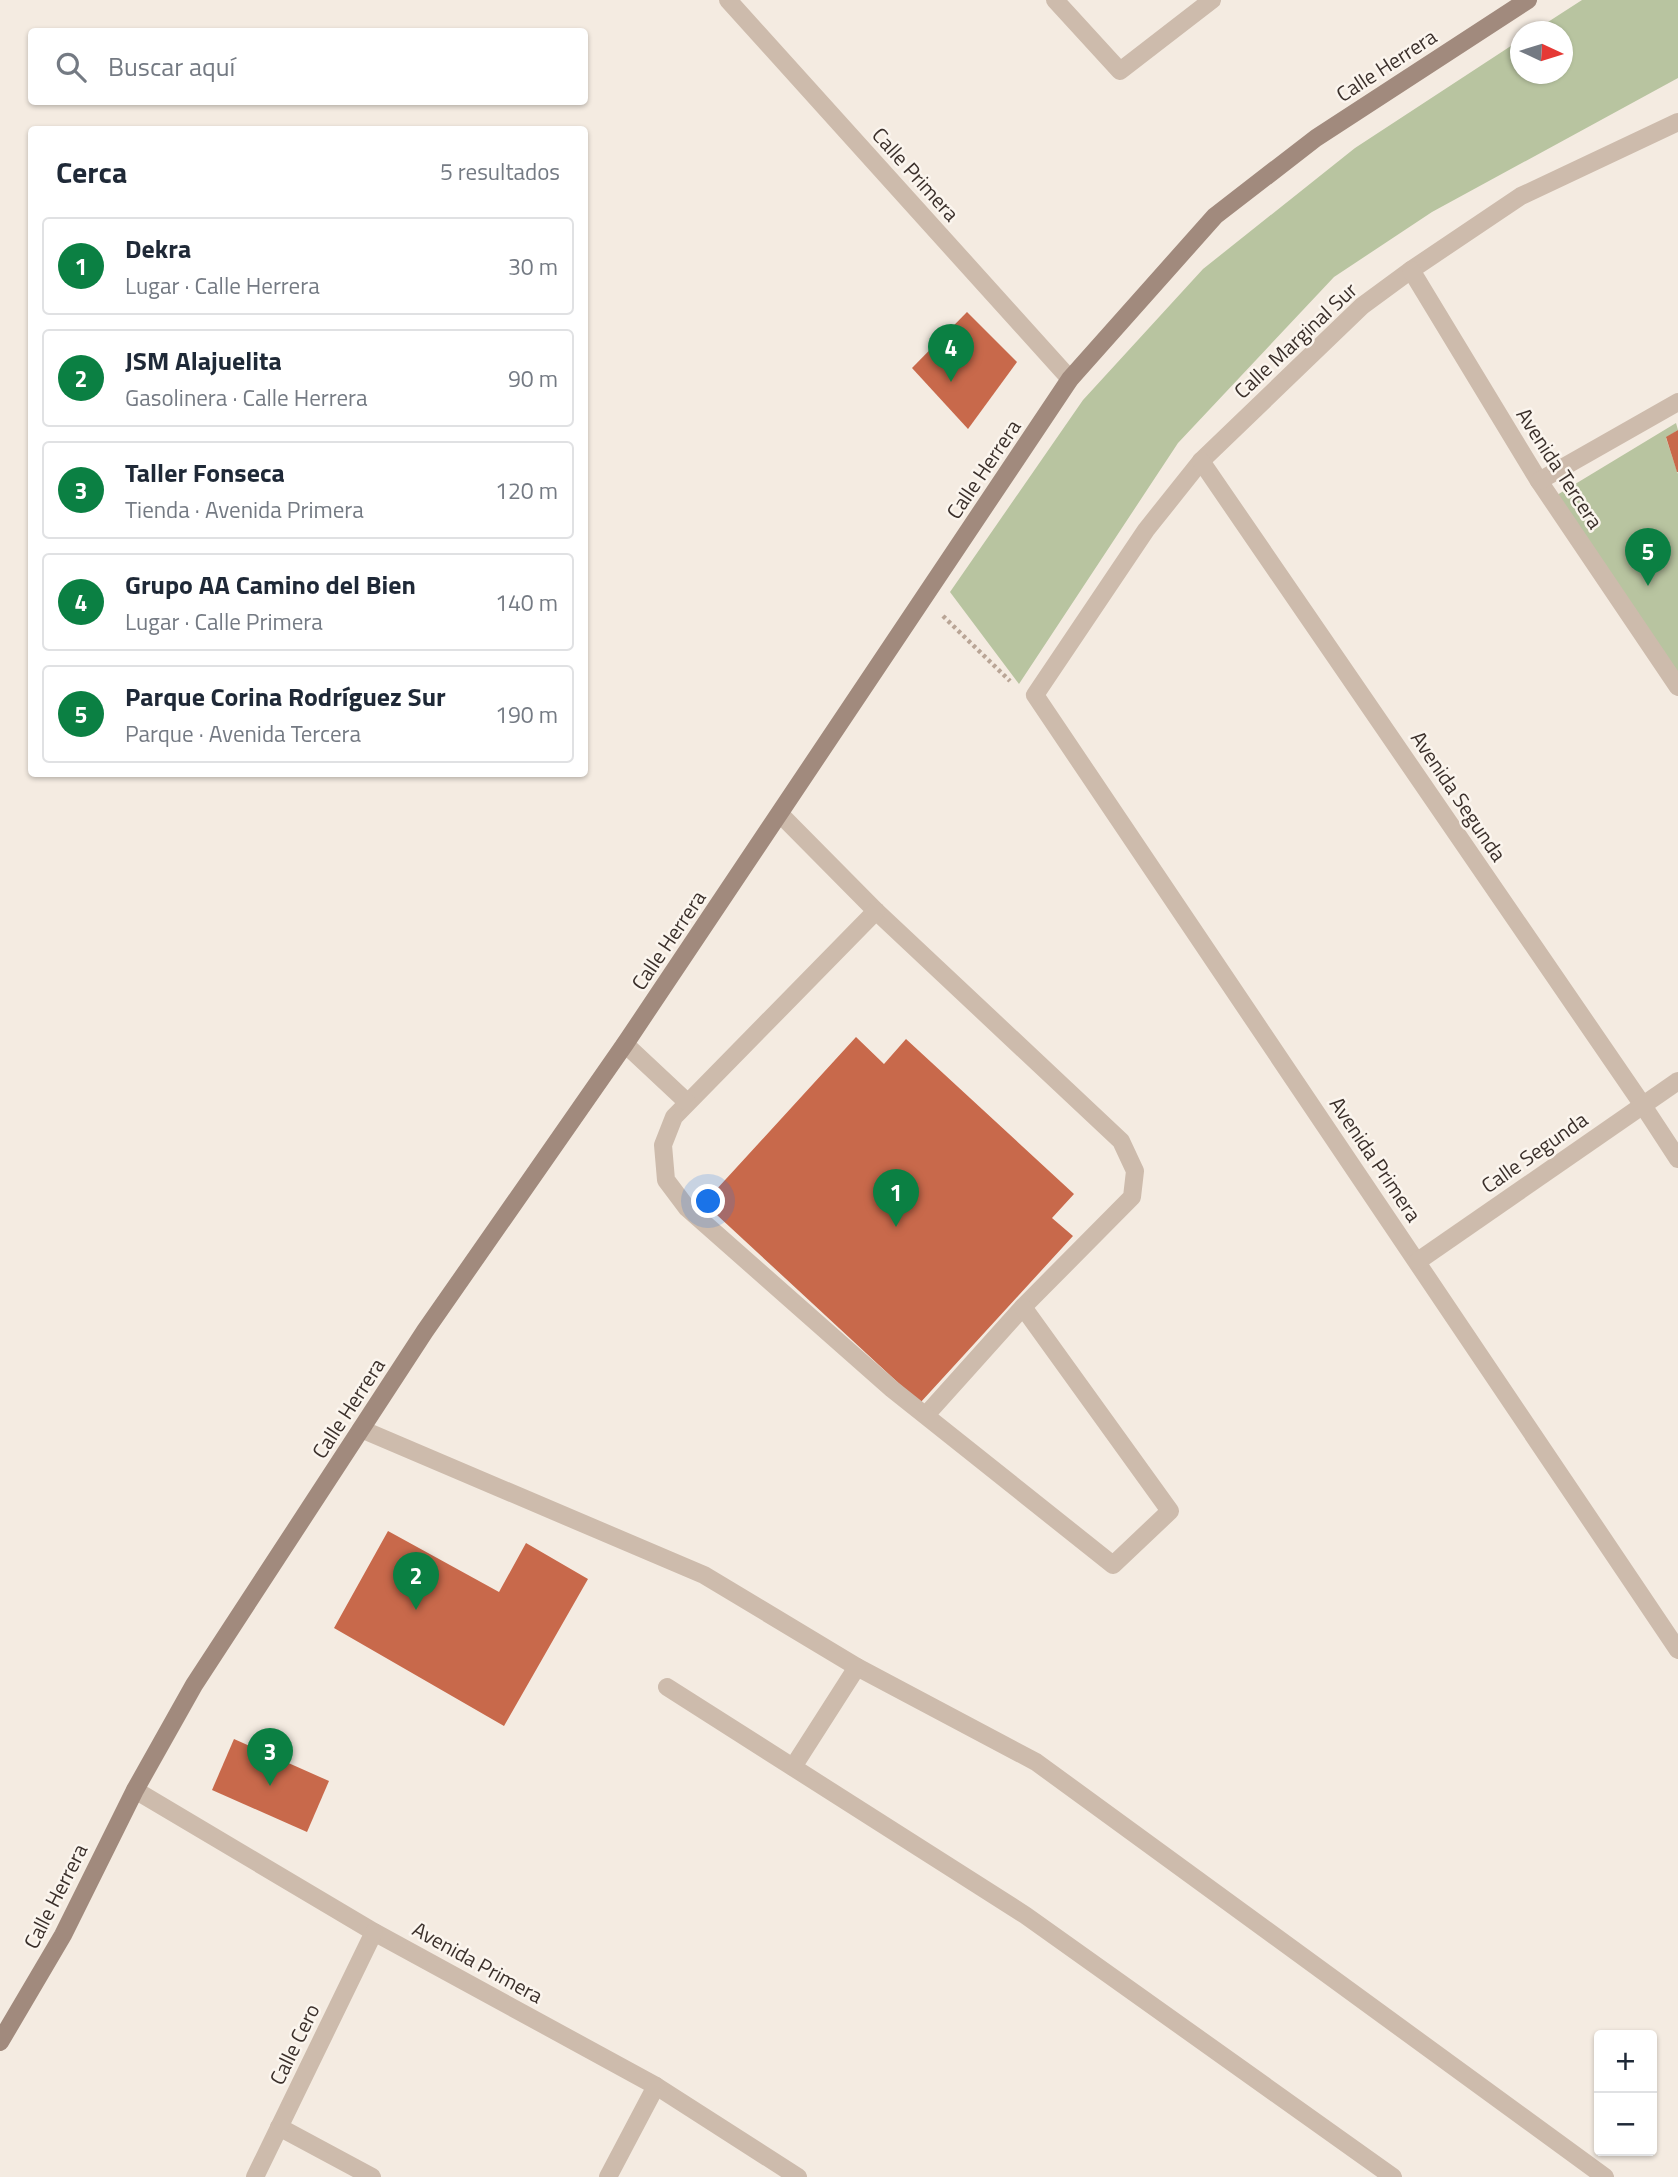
<!DOCTYPE html>
<html lang="es">
<meta charset="utf-8">
<style>
body{margin:0;font-family:"Titillium Web",sans-serif;background:#f2f2f3;color:#1f2937}
.controls{position:absolute;right:21px;bottom:21px;display:grid;overflow:hidden;border-radius:7px;box-shadow:0 2px 5px #0004}
.controls button{width:63px;height:63px;display:grid;place-items:center;padding:0;border:0;border-bottom:2px solid #e0e1e3;background:#fff;color:#1f2937;font:35px sans-serif}
.compass{position:absolute;left:1510px;top:21px;width:63px;height:63px;border-radius:50%;background:#fff;box-shadow:0 2px 5px #0004;rotate:94deg}
.you{position:absolute;left:709px;top:1202px;width:24px;height:24px;margin:-18px;border:5px solid #fff;border-radius:50%;background:#1a73e8;box-shadow:0 0 0 10px #1a73e833}
.badge{display:grid;place-items:center;width:46px;height:46px;border-radius:50%;background:#0b8043;color:#fff;font-size:23px;font-weight:700}
.pin{position:absolute;translate:-50% -58px;filter:drop-shadow(0 2px 4px #0008)}
.pin::after{content:'';position:absolute;top:37px;width:24px;height:21px;background:inherit;clip-path:polygon(0 0,100% 0,50% 100%)}
.list{margin:0;padding:0;list-style:none}
h2{display:flex;justify-content:space-between;align-items:center;height:91px;margin:0;padding:0 28px;font-size:30px}
h2 small{font-size:23px;font-weight:400;color:#747a83}
.list li{display:grid;grid-template-columns:46px 1fr auto;gap:21px;align-items:center;box-sizing:border-box;height:98px;margin:0 14px 14px;padding:0 14px;border:2px solid #e0e1e3;border-radius:7px}
.list b{display:block;font-size:26px;white-space:nowrap}
.list p{margin:0;font-size:23px;white-space:nowrap;color:#747a83}
.list em{font-size:23px;font-style:normal;color:#747a83}
.icon{flex:none;width:38px;height:38px;fill:none;stroke:currentColor;stroke-width:2;stroke-linecap:round;stroke-linejoin:round}
.map{position:relative;flex:none;width:1678px;height:2177px;overflow:hidden}
.search{position:absolute;background:#fff;box-shadow:0 2px 5px #0004;left:28px;top:28px;width:560px;height:77px;display:flex;align-items:center;gap:18px;box-sizing:border-box;padding:0 24px;border-radius:7px;color:#747a83;font-size:26px}
.panel{position:absolute;background:#fff;box-shadow:0 2px 5px #0004;left:28px;top:126px;width:560px;height:651px;border-radius:7px}
.map>svg:first-child{display:block}
.green{fill:#b8c4a0}
.building{fill:#c8694b}
.lines{fill:none;stroke-linecap:round;stroke-linejoin:round}
.path{stroke:#b9a596;stroke-width:4.5;stroke-dasharray:3.5 3.5;stroke-linecap:butt}
.lane{stroke:#cdbbac;stroke-width:18}
.street{stroke:#cdbbac;stroke-width:18}
.secondary{stroke:#a18a7d;stroke-width:18}
.labels{text-anchor:middle;dominant-baseline:central;stroke-width:5;stroke-linejoin:round;paint-order:stroke}
.street-label{font-size:21px;fill:#3b302b;stroke:#fbf5ee}
</style>
<div class="map">
<svg width="1678" height="2177" viewBox="0 0 1678 2177">
<rect width="100%" height="100%" fill="#f4ebe1"/>
<g class="green">
<polygon points="1582,0 1678,0 1678,78 1432,212 1334,277 1178,443 1019,684 950,592 1083,400 1203,269 1355,148 1520,40 1520,74 1562,74 1562,32 1534,31"/>
<polygon points="1676,423 1678,430 1666,438 1678,474 1678,676 1557,495"/>
</g>
<g class="building">
<polygon points="967,312 1017,362 968,429 912,368"/>
<polygon points="1678,430 1678,472 1677,472 1666,437"/>
<polygon points="856,1037 884,1064 906,1039 1074,1194 1052,1218 1073,1236 920,1403 704,1203"/>
<polygon points="388,1531 499,1592 526,1543 588,1579 504,1726 334,1628"/>
<polygon points="234,1739 329,1781 307,1832 212,1790"/>
</g>
<g class="lines">
<polyline class="path" points="943,616 1010,681"/>
<g class="lane">
<polyline points="780,814 876,911 1121,1141 1135,1171 1132,1197 1023,1307 926,1415"/>
<polyline points="876,911 674,1117 663,1145 666,1180 687,1208 892,1389 1113,1565 1170,1511 1023,1307"/>
<polyline points="625,1044 687,1102"/>
<polyline points="361,1429 704,1575 857,1667 1036,1762 1605,2177"/>
<polyline points="667,1687 1025,1915 1393,2177"/>
<polyline points="793,1767 857,1667"/>
<polyline points="279,2127 372,2177"/>
</g>
<g class="street">
<polyline points="728,0 1070,379"/>
<polyline points="1055,0 1120,71 1212,0"/>
<polyline points="1678,122 1521,196 1411,270 1362,306 1201,461 1146,530 1035,695 1678,1650"/>
<polyline points="1411,270 1539,481 1678,687"/>
<polyline points="1201,461 1642,1104 1678,1159"/>
<polyline points="1539,481 1678,402"/>
<polyline points="1418,1261 1678,1081"/>
<polyline points="135,1790 374,1932 656,2086 798,2177"/>
<polyline points="255,2177 374,1932"/>
<polyline points="608,2177 656,2086"/>
</g>
<polyline class="secondary" points="0,2042 63,1935 135,1790 194,1685 425,1331 625,1044 1070,379 1215,216 1316,138 1528,0"/>
</g>
<g class="labels">
<g class="street-label">
<text transform="translate(1386 65) rotate(-33)">Calle Herrera</text>
<text transform="translate(916 174) rotate(48)">Calle Primera</text>
<text transform="translate(1295 340) rotate(-43)">Calle Marginal Sur</text>
<text transform="translate(1560 468) rotate(57)">Avenida Tercera</text>
<text transform="translate(983 469) rotate(-56)">Calle Herrera</text>
<text transform="translate(1459 796) rotate(56)">Avenida Segunda</text>
<text transform="translate(668 940) rotate(-56)">Calle Herrera</text>
<text transform="translate(1534 1152) rotate(-35)">Calle Segunda</text>
<text transform="translate(1376 1159) rotate(56)">Avenida Primera</text>
<text transform="translate(348 1408) rotate(-57)">Calle Herrera</text>
<text transform="translate(55 1896) rotate(-63)">Calle Herrera</text>
<text transform="translate(478 1962) rotate(29)">Avenida Primera</text>
<text transform="translate(294 2044) rotate(-64)">Calle Cero</text>
</g>
</g>
</svg>
<div class="controls">
<button>+</button>
<button>−</button>
</div>
<svg class="compass" viewBox="-18 -18 36 36"><path d="M0-13l5 13h-10z" fill="#e53935"/><path d="M0 13l5-13h-10z" fill="#747a83"/></svg>
<div class="you"></div>
<div class="pin badge" style="left:896px;top:1227px">1</div>
<div class="pin badge" style="left:416px;top:1610px">2</div>
<div class="pin badge" style="left:270px;top:1786px">3</div>
<div class="pin badge" style="left:951px;top:382px">4</div>
<div class="pin badge" style="left:1648px;top:586px">5</div>
<div class="search"><svg class="icon" aria-label="search" viewBox="0 0 24 24"><circle cx="10" cy="10" r="6"/><path d="M15 15l6 6"/></svg>Buscar aquí</div>
<section class="panel">
<h2>Cerca<small>5 resultados</small></h2>
<ul class="list">
<li><span class="badge">1</span><div><b>Dekra</b><p>Lugar · Calle Herrera</p></div><em>30 m</em></li>
<li><span class="badge">2</span><div><b>JSM Alajuelita</b><p>Gasolinera · Calle Herrera</p></div><em>90 m</em></li>
<li><span class="badge">3</span><div><b>Taller Fonseca</b><p>Tienda · Avenida Primera</p></div><em>120 m</em></li>
<li><span class="badge">4</span><div><b>Grupo AA Camino del Bien</b><p>Lugar · Calle Primera</p></div><em>140 m</em></li>
<li><span class="badge">5</span><div><b>Parque Corina Rodríguez Sur</b><p>Parque · Avenida Tercera</p></div><em>190 m</em></li>
</ul>
</section>
</div>
